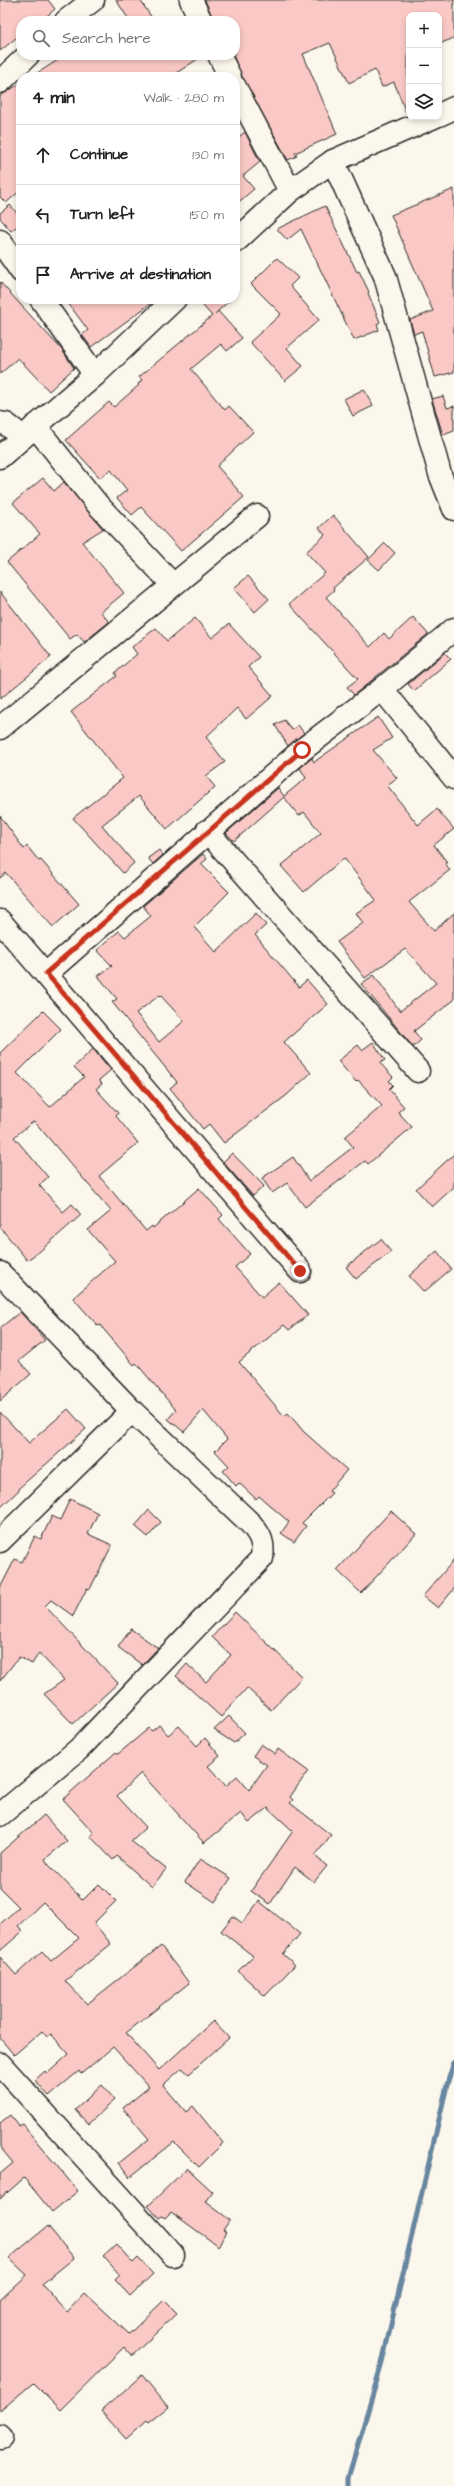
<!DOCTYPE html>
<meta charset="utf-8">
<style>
body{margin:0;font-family:"Architects Daughter",sans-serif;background:#f2f2f2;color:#222}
.controls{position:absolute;right:12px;top:12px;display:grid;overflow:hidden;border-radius:8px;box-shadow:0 2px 6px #0003}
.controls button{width:36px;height:36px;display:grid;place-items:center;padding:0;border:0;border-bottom:1px solid #e0e0e0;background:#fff;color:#222;font:20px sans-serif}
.stop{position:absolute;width:12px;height:12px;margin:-9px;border:3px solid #c8321e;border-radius:50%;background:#fff}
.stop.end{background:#c8321e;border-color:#fff;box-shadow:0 1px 4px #0008}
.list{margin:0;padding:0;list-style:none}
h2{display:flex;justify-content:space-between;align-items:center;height:52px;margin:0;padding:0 16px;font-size:17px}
h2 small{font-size:13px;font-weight:400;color:#767676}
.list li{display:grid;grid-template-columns:26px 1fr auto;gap:12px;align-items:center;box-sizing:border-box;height:60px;padding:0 16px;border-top:1px solid #e0e0e0}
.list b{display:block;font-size:15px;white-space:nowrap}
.list em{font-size:13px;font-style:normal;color:#767676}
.icon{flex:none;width:22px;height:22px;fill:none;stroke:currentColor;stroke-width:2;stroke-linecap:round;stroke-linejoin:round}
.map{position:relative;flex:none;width:454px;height:2486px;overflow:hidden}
.search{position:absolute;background:#fff;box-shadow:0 2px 6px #0003;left:16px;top:16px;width:224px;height:44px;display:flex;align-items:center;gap:10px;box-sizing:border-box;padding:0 14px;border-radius:16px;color:#767676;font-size:15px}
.panel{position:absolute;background:#fff;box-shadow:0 2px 6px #0003;left:16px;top:72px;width:224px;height:232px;border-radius:16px}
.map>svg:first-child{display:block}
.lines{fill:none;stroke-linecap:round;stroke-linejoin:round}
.stream{stroke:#68869f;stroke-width:5}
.building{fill:#fac9c5;stroke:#2b2b2b;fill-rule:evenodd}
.minor-casing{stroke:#2b2b2b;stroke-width:25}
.minor{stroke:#fbf7ec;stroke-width:22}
.route{stroke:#c8321e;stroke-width:5}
</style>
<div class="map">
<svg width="454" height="2486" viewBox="0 0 454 2486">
<rect width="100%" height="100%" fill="#fbf7ec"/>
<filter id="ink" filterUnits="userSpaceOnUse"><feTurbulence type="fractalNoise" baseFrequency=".025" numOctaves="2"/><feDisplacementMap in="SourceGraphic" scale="8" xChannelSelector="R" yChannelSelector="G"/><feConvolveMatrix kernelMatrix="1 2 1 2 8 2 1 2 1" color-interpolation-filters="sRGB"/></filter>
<g filter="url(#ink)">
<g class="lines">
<polyline class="stream" points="348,2486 348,2478 382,2363 448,2081 454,2062"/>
</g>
<g class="building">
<polygon points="0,0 48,0 55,9 41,21 21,21 21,34 0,51"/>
<polygon points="116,0 140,0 154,21 130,21"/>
<polygon points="205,0 454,0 454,38 439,44 439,15 409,15 407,115 394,82 382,87 375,70 349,83 330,43 303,54 337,134 295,153 297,156 288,160 242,77 233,55 235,55 235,21 214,21"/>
<polygon points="66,55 204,55 170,77 31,77"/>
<polygon points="21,83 21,190 6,203 0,197 0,96"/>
<polygon points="245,132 260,162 243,176 254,189 235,205 235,140"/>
<polygon points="454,189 454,372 435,377 422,331 414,334 410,320 433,311 391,215"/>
<polygon points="10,205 21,218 21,223 11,231 0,218 0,213"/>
<polygon points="325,206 357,272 359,271 369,292 368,293 380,322 377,324 379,330 354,340 301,229 287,240 277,229"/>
<polygon points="277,258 298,278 290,286 319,320 287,348 303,366 285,381 250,342 281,314 251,284"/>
<polygon points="0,282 62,350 74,368 49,391 18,358 0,374"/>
<polygon points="65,299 157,299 91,347 82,335 88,330"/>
<polygon points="197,299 231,299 215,314 218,311 242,338 227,351 221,344 191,369 225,410 229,406 253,432 217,466 244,497 181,551 141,507 132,515 117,498 127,490 111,470 100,478 66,440 109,402 114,407 139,385 138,384 142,380 139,377 212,316"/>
<polygon points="364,389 373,406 353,416 344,399"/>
<polygon points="443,396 447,408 454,406 454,431 443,435 432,399"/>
<polygon points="43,478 54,491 64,482 103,529 82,542 124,593 101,612 109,622 84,642 77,634 70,639 7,562 40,534 13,503"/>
<polygon points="333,515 369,557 333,588 334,590 326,597 370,647 384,633 389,639 413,617 428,634 354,695 347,687 358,679 289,604 325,573 306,552 325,535 319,528"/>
<polygon points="385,543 395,553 379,570 368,560"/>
<polygon points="248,576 269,599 255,612 234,588"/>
<polygon points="0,592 51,657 0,699"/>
<polygon points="195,618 212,638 229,624 259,657 248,667 273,696 246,719 237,708 206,737 225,762 206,776 215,787 167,829 139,796 102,825 134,863 123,873 73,818 123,778 71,712 117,676 115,673 137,654 132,647 156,628 167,641"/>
<polygon points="445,653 451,659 414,691 408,684"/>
<polygon points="378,717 392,738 373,750 397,778 387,785 418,825 437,809 454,829 434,845 447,862 445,863 450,870 409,902 434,931 454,913 454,1000 414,1031 421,1040 413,1047 361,984 374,975 400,1011 436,983 405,949 365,978 337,942 363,923 356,913 376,900 344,858 304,892 281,866 321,833 304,812 299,816 284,797 234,841 226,833 278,788 284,796 306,778 300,768 312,758 314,762"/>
<polygon points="284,720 292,730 298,725 304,733 288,746 275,725"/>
<polygon points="0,816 24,849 27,846 39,861 41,860 79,904 53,927 6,873 0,878"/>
<polygon points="159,850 163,855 153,864 148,858"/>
<path d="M203 854 207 859 201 864 229 892 194 927 216 952 256 913 266 925 255 935 299 987 307 980 328 1004 284 1042 311 1073 287 1095 224 1143 209 1124 203 1129 170 1088 177 1082 112 1002 117 999 98 976 112 966 97 950 119 931 125 937 151 916 143 906ZM160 995 184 1021 159 1042 136 1013Z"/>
<polygon points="43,1011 61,1029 17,1073 50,1107 84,1077 74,1067 93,1049 111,1070 99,1080 102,1084 96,1089 118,1113 116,1116 138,1143 99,1176 146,1231 152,1226 153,1228 199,1188 223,1215 219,1219 250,1254 235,1267 262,1297 279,1282 308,1315 289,1330 284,1325 239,1362 284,1416 288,1413 304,1432 347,1470 329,1491 332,1493 302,1523 306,1526 294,1542 281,1533 289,1522 259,1496 256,1499 239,1483 236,1486 223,1471 229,1466 215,1451 227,1439 203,1410 184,1432 168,1419 176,1410 136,1363 134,1365 100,1325 98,1326 73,1298 115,1261 88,1230 111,1211 34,1121 14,1137 48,1177 39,1185 63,1212 72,1204 81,1215 39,1252 27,1260 0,1227 0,1053"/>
<polygon points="373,1042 385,1060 380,1063 393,1077 389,1081 393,1085 389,1089 404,1107 398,1112 412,1127 368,1164 365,1161 305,1207 287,1183 272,1193 262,1178 293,1157 309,1181 353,1147 345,1137 382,1106 358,1080 356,1082 338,1061 358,1045 362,1050"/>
<polygon points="232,1153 264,1186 253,1196 223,1162"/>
<polygon points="454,1154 454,1187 432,1207 416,1189"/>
<polygon points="381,1239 391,1252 356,1279 346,1267"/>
<polygon points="437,1251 451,1269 424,1292 409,1276"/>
<polygon points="20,1312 45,1340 19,1361 31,1374 0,1401 0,1328"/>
<polygon points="68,1409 86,1429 19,1488 20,1489 0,1508 0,1412 29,1443"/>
<polygon points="70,1499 98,1513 88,1534 112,1545 90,1589 87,1588 73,1616 51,1600 45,1606 118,1683 73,1724 44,1694 64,1680 39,1653 32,1664 19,1657 0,1681 0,1588 15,1559 22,1562 35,1536 41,1539 52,1516 60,1520"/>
<polygon points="149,1510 161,1522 148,1537 135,1526"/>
<polygon points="391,1511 416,1534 361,1593 337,1570"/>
<polygon points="454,1560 454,1589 438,1608 423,1596"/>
<polygon points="235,1612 302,1677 271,1710 247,1688 221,1717 176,1676 187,1664 206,1682 231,1655 212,1637"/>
<polygon points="131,1629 158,1648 142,1665 118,1647"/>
<polygon points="229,1716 245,1733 234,1743 214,1730"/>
<polygon points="159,1725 168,1735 179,1726 197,1746 205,1738 220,1756 208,1766 226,1786 237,1776 249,1790 267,1765 253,1756 261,1744 275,1754 278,1749 308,1771 290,1797 293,1800 290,1803 331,1835 315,1856 327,1866 314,1882 295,1867 270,1904 251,1891 293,1831 268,1808 249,1823 241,1813 204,1843 141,1773 117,1796 146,1827 131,1841 166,1869 152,1887 117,1856 113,1860 90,1836 94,1833 63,1799 116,1752 118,1754 149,1728 152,1731"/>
<polygon points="44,1815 67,1841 45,1859 48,1864 83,1900 99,1884 116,1901 94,1923 111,1944 65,1981 87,2004 161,1946 189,1983 126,2033 159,2070 213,2021 229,2038 189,2074 182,2068 163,2085 186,2112 193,2106 223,2143 199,2167 174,2142 130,2177 119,2163 149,2139 123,2108 149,2087 113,2047 81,2074 79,2071 49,2096 35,2080 45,2071 47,2074 69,2054 51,2034 47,2037 42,2031 14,2055 0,2038 0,1957 16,1975 42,1951 51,1961 79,1938 43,1902 18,1926 23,1931 0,1951 0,1924 19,1907 0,1888 0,1853"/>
<polygon points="200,1859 231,1878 215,1902 185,1882"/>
<polygon points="259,1901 300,1934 283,1954 295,1965 265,1996 238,1971 253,1956 221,1931 233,1916 242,1923"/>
<polygon points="102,2085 115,2100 88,2124 75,2110"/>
<polygon points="10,2115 19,2126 22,2124 78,2191 52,2212 24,2178 0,2199 0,2174 13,2163 0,2147 0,2123"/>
<polygon points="187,2168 213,2192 206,2202 230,2220 223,2230 227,2232 218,2246 171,2212 165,2218 162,2216 159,2218 148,2206"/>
<polygon points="48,2226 74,2258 42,2284 67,2312 85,2293 129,2334 164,2300 177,2313 132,2356 124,2347 60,2410 33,2383 0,2411 0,2300 27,2275 9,2258"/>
<polygon points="116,2244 133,2263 138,2258 153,2274 130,2296 115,2280 120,2275 103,2256"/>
<polygon points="142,2375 168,2407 148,2423 146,2421 126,2439 101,2411"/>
</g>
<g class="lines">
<g class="minor-casing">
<g id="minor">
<polyline points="191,0 201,21"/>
<polyline points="66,21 93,0"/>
<polyline points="219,55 230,77"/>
<polyline points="0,82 28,55"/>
<polyline points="235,87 290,191"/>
<polyline points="439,115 454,108"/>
<polyline points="333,161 385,276 440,474 454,509"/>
<polyline points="0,241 21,271"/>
<polyline points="235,242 290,191 333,161 434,117"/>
<polyline points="41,299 95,375"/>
<polyline points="0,423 6,424 23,437"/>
<polyline points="35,426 98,505 173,585"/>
<polyline points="0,457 95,375 175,299"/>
<polyline points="382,689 454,778"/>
<polyline points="0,728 257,516"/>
<polyline points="207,831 418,1071"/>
<polyline points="0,921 300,1271"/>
<polyline points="47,973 302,750 382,689 454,629"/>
<path d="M0 1273 132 1411 251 1524C261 1536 264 1543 262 1558L79 1749 0 1815"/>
<polyline points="0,1541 132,1411"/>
<polyline points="0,2064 173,2255"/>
<polyline points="0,2436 1,2437"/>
</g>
</g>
<use href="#minor" class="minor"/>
</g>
</g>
<g class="lines" filter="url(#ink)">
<polyline class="route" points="300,1271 46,973 302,750"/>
</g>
</svg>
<div class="controls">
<button>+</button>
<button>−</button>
<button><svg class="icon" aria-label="layers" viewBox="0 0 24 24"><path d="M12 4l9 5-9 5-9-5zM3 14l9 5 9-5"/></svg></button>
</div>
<div class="stop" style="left:302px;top:750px"></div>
<div class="stop end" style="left:300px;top:1271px"></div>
<div class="search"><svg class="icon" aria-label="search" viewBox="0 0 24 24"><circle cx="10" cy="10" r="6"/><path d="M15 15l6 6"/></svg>Search here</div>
<section class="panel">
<h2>4 min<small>Walk · 280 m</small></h2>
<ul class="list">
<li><svg class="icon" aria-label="ahead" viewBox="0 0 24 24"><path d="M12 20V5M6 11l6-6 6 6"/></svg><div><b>Continue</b></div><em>130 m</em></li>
<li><svg class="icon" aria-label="left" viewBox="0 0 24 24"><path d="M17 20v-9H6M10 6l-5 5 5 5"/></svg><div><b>Turn left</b></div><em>150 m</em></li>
<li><svg class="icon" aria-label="arrive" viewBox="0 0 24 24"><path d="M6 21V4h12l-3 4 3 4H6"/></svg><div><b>Arrive at destination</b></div></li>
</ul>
</section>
</div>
